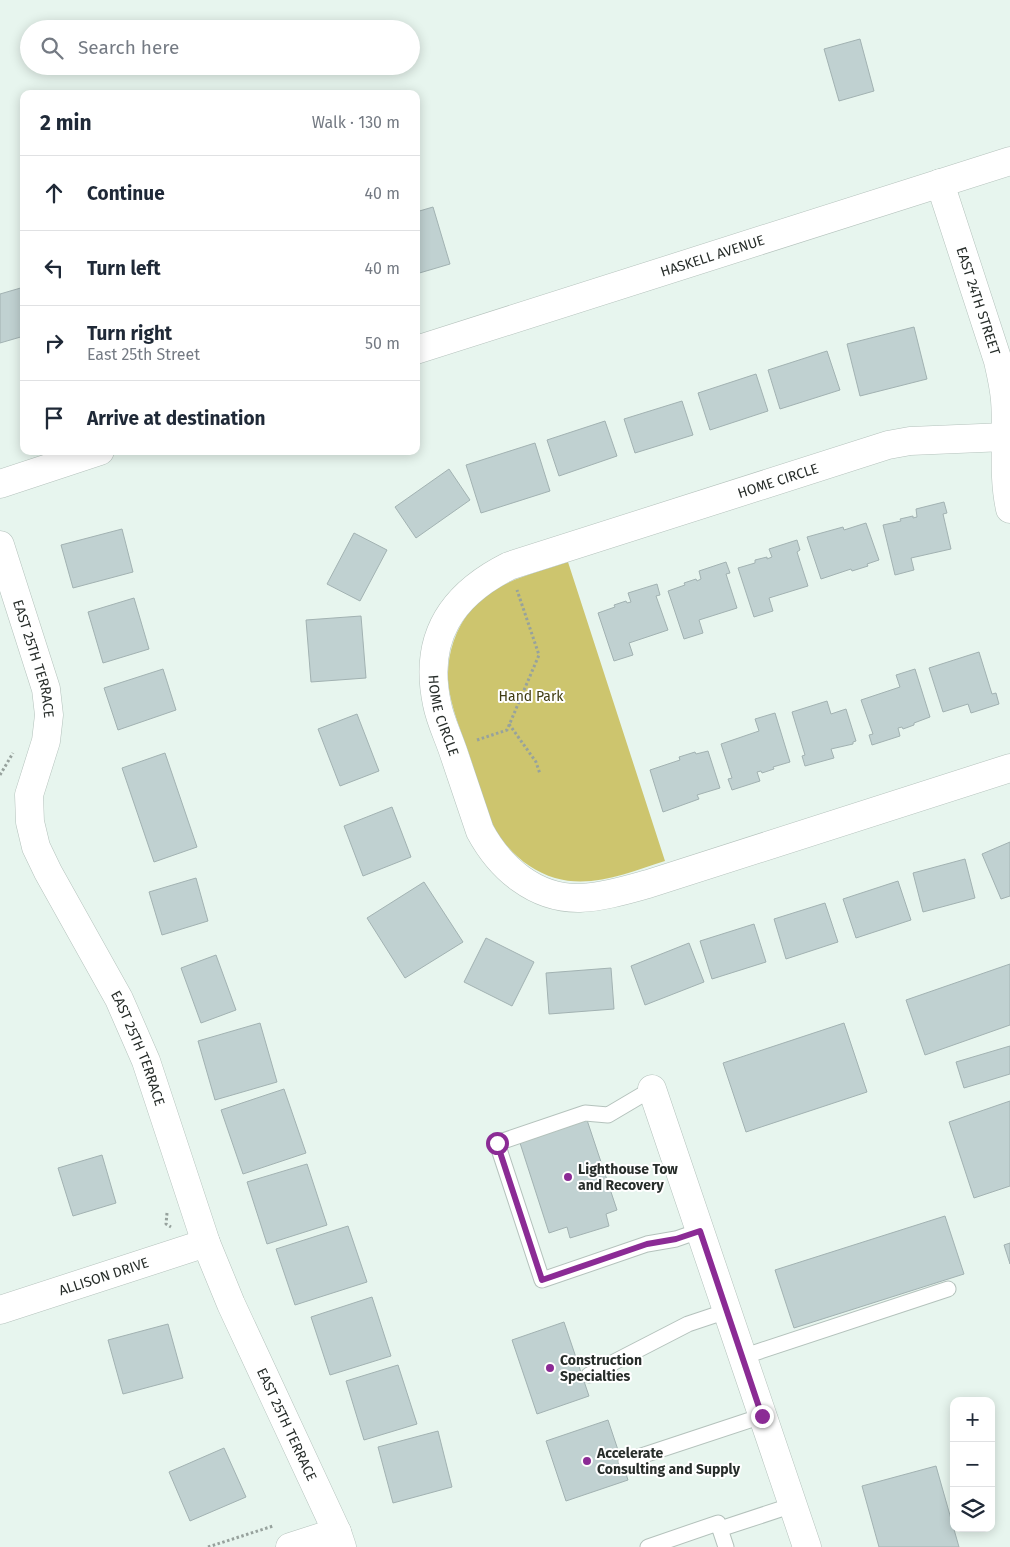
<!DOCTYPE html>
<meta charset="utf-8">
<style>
body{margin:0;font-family:"Fira Sans",sans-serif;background:#f6f6f7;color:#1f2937}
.controls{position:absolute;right:15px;bottom:15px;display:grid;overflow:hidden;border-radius:10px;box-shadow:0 2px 12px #0003}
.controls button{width:45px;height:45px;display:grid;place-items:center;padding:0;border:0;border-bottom:1px solid #e0e1e3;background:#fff;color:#1f2937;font:25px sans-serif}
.stop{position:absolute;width:15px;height:15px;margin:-11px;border:4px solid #8b2b95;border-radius:50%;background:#fff}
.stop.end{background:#8b2b95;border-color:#fff;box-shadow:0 1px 5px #0008}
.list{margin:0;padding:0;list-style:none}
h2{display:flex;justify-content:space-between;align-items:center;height:65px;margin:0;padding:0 20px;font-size:21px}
h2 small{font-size:16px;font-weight:400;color:#747a83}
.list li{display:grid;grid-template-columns:32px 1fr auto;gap:15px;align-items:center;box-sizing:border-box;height:75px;padding:0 20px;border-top:1px solid #e0e1e3}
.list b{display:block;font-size:19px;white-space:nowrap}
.list p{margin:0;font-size:16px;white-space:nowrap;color:#747a83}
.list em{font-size:16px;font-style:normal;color:#747a83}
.icon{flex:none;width:28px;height:28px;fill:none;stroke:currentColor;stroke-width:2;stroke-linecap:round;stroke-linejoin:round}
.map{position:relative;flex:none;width:1010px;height:1547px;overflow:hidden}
.search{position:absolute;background:#fff;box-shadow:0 2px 12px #0003;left:20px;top:20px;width:400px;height:55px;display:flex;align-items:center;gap:12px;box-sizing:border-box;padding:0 18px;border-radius:28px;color:#747a83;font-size:19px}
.panel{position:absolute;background:#fff;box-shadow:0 2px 12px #0003;left:20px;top:90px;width:400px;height:365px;border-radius:10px}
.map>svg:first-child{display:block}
.green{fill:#cdc56e}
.building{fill:#c0d1d1;stroke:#a2b2b2}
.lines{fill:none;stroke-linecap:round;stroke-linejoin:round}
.lane-casing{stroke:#b4c2bc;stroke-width:17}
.street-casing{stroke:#b4c2bc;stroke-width:29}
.secondary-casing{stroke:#b4c2bc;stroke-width:29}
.path{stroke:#97a29d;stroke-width:3;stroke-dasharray:2.5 2.5;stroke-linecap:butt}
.lane{stroke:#fff;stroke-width:15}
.street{stroke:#fff;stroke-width:28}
.secondary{stroke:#fff;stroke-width:28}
.route{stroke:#8b2b95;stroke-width:6}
.poi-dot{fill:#8b2b95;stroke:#fff;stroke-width:2}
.labels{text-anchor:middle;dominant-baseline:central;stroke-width:4;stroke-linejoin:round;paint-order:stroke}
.street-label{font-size:14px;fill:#272d2a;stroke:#fff}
.park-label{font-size:14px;fill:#413d12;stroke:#fff}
.poi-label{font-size:14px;font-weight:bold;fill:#272d2a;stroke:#fff;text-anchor:start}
</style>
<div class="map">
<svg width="1010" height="1547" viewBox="0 0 1010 1547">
<rect width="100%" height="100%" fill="#e7f5ee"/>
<path class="green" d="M568 562 665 861C630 872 592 889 555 878 534 872 516 858 503 841 486 819 480 787 471 760 463 735 450 708 448 680 447 655 455 629 471 610 495 581 535 573 568 562Z"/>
<g class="building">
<polygon points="860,39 874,91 839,101 824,49"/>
<polygon points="433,207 450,264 416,274 416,212"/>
<polygon points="24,287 24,336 0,343 0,294"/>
<polygon points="914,327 927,379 860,396 847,344"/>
<polygon points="827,351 840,390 780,409 768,370"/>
<polygon points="756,374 768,411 710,430 698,393"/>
<polygon points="682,401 693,435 635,453 624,419"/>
<polygon points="605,421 617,456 559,476 547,440"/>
<polygon points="535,443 550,491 481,513 466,465"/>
<polygon points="449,469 470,500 416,538 395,507"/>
<polygon points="944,502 947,513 943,514 951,549 911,558 914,570 895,575 883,525 901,521 900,519 913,516 913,518 917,517 916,509"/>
<polygon points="866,523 879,560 867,564 868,566 852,571 851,569 821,579 807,537 843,527 844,530"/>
<polygon points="122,529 133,572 73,588 61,545"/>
<polygon points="354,533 387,550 360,601 327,584"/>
<polygon points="797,540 800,550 797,552 808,586 769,598 773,611 754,617 738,568 755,563 755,560 767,557 767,559 772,557 769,549"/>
<polygon points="726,562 730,573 726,574 737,608 699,620 703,633 684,639 668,591 685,585 684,583 696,579 697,581 701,579 699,571"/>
<polygon points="657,584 660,595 656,596 668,630 629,643 633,655 614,661 598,613 615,607 614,605 626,601 627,603 631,602 628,593"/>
<polygon points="134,598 149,649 103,663 88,612"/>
<polygon points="361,616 366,678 311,682 306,620"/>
<polygon points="979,652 992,694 996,693 999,704 971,713 968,704 943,712 929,668"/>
<polygon points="163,669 176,710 118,730 104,688"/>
<polygon points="915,669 930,717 914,723 914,725 903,729 902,727 898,728 900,736 872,745 869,735 873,734 861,700 900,687 896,675"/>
<polygon points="827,701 831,714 846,709 856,741 853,742 853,744 831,749 834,758 805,766 802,756 805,755 792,712"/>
<polygon points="775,713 790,762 773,767 774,769 762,773 761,771 757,772 760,781 732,790 728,779 732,778 721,744 759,731 755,719"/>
<polygon points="357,714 379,771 340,786 318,729"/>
<polygon points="708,751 720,788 697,795 699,799 663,812 650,770 680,760 679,757 695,752 696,754"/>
<polygon points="165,753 197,847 154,862 122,768"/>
<polygon points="392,807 411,857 363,876 344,826"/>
<polygon points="1010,842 1010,896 1001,899 982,854"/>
<polygon points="965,859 975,898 923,912 913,873"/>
<polygon points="196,878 208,921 162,935 149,892"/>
<polygon points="898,881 911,920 856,938 843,899"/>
<polygon points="424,882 463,942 405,978 367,918"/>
<polygon points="825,903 838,942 786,959 774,919"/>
<polygon points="754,924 766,962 712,979 700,941"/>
<polygon points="486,938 534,962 512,1006 464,982"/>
<polygon points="689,943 704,982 645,1005 631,966"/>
<polygon points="216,955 236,1010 201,1023 181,968"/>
<polygon points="1010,964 1010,1025 925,1055 906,1000"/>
<polygon points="611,968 614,1009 549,1014 546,973"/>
<polygon points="260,1023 277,1082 215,1100 198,1041"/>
<polygon points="844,1023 867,1092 746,1132 723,1063"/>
<polygon points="1010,1046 1010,1074 964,1088 956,1062"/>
<polygon points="284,1089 306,1153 243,1174 221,1110"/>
<polygon points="1010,1101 1010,1186 974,1198 949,1122"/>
<polygon points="587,1120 617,1210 606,1214 609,1226 570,1238 567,1227 549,1233 520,1143"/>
<polygon points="102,1155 116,1203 73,1216 58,1168"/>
<polygon points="307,1164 327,1225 267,1244 247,1182"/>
<polygon points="945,1216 964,1274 794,1328 775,1270"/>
<polygon points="348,1226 367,1282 295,1305 276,1249"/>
<polygon points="1010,1243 1010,1264 1004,1245"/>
<polygon points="372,1297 391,1356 330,1375 311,1317"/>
<polygon points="564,1322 589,1396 537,1414 512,1340"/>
<polygon points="168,1324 183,1378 123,1394 108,1340"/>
<polygon points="398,1365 417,1424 364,1440 346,1381"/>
<polygon points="608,1420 628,1480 566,1501 546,1441"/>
<polygon points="438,1431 452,1487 393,1503 378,1447"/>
<polygon points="224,1448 246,1497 190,1521 169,1472"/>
<polygon points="936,1466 959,1547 879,1547 862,1486"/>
</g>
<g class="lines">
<g class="lane-casing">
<g id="lane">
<polyline points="652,1089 608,1115 585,1113 497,1143 542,1280 647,1244 676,1239 699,1231"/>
<polyline points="742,1357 948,1289"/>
<polyline points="589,1375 688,1324 727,1311"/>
<polyline points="626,1461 762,1416"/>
<polyline points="720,1529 793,1505"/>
<polyline points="648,1547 718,1523 726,1547"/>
</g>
</g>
<g class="street-casing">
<g id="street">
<path id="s1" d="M940 183 998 361C1001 374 1004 387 1005 400 1008 437 1002 473 1010 509"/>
<path id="s2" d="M1005 437 910 441 888 445 509 566C451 595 423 638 437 704 440 720 448 736 453 751 462 778 471 804 480 831 500 868 535 899 580 898 603 897 626 890 648 884L1010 768"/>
<path id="s3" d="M0 545 46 689 49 715 46 741 29 795 30 822 36 847 48 872 119 999 146 1061 206 1243 231 1304 337 1532 342 1547"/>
<polyline points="652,1089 807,1547"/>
<path id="s4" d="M0 1310 206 1243"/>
<polyline points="290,1547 337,1532"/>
</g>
</g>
<g class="secondary-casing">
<g id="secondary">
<path id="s5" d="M416 350 1010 161"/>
<polyline points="0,484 100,451"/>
</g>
</g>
<g class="path">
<polyline points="509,724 536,762 540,774"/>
<polyline points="477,740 507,730 539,655 517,590"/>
<polyline points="0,775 13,753"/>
<polyline points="167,1213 166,1224 171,1227"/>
<polyline points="208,1547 273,1526"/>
</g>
<use href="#lane" class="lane"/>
<use href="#street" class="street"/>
<use href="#secondary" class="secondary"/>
</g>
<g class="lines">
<polyline class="route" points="497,1143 542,1280 647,1244 676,1239 700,1231 762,1416"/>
</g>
<g class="poi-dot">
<circle cx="568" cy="1177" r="5"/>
<circle cx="550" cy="1368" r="5"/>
<circle cx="587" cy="1461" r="5"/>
</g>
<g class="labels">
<g class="street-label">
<text stroke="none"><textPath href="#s5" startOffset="311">HASKELL AVENUE</textPath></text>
<text stroke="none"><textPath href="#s1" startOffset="124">EAST 24TH STREET</textPath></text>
<text transform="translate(778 481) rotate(-18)">HOME CIRCLE</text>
<text stroke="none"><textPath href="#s3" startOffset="119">EAST 25TH TERRACE</textPath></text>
<text stroke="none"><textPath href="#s2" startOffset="698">HOME CIRCLE</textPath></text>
<text stroke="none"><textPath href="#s3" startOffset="539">EAST 25TH TERRACE</textPath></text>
<text stroke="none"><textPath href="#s4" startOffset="109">ALLISON DRIVE</textPath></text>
<text stroke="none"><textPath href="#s3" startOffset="944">EAST 25TH TERRACE</textPath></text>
</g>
<g class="park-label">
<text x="531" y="696">Hand Park</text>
</g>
<g class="poi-label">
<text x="578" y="1169">Lighthouse Tow<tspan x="578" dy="16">and Recovery</tspan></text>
<text x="560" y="1360">Construction<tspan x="560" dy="16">Specialties</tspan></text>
<text x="597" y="1453">Accelerate<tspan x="597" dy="16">Consulting and Supply</tspan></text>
</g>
</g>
</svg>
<div class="controls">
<button>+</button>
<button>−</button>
<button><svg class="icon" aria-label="layers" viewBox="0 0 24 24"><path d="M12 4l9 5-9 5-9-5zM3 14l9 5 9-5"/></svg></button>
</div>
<div class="stop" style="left:497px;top:1143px"></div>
<div class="stop end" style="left:762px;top:1416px"></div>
<div class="search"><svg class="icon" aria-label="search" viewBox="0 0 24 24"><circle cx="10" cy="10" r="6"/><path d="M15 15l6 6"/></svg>Search here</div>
<section class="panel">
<h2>2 min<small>Walk · 130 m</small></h2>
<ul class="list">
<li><svg class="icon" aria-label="ahead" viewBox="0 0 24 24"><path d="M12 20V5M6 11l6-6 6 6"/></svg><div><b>Continue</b></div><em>40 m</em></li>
<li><svg class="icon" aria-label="left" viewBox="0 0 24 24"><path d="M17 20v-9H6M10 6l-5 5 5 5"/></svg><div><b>Turn left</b></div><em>40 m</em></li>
<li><svg class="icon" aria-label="right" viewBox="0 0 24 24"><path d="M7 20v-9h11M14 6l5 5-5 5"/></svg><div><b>Turn right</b><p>East 25th Street</p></div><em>50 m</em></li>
<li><svg class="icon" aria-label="arrive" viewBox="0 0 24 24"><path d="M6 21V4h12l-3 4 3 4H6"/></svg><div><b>Arrive at destination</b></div></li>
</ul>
</section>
</div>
